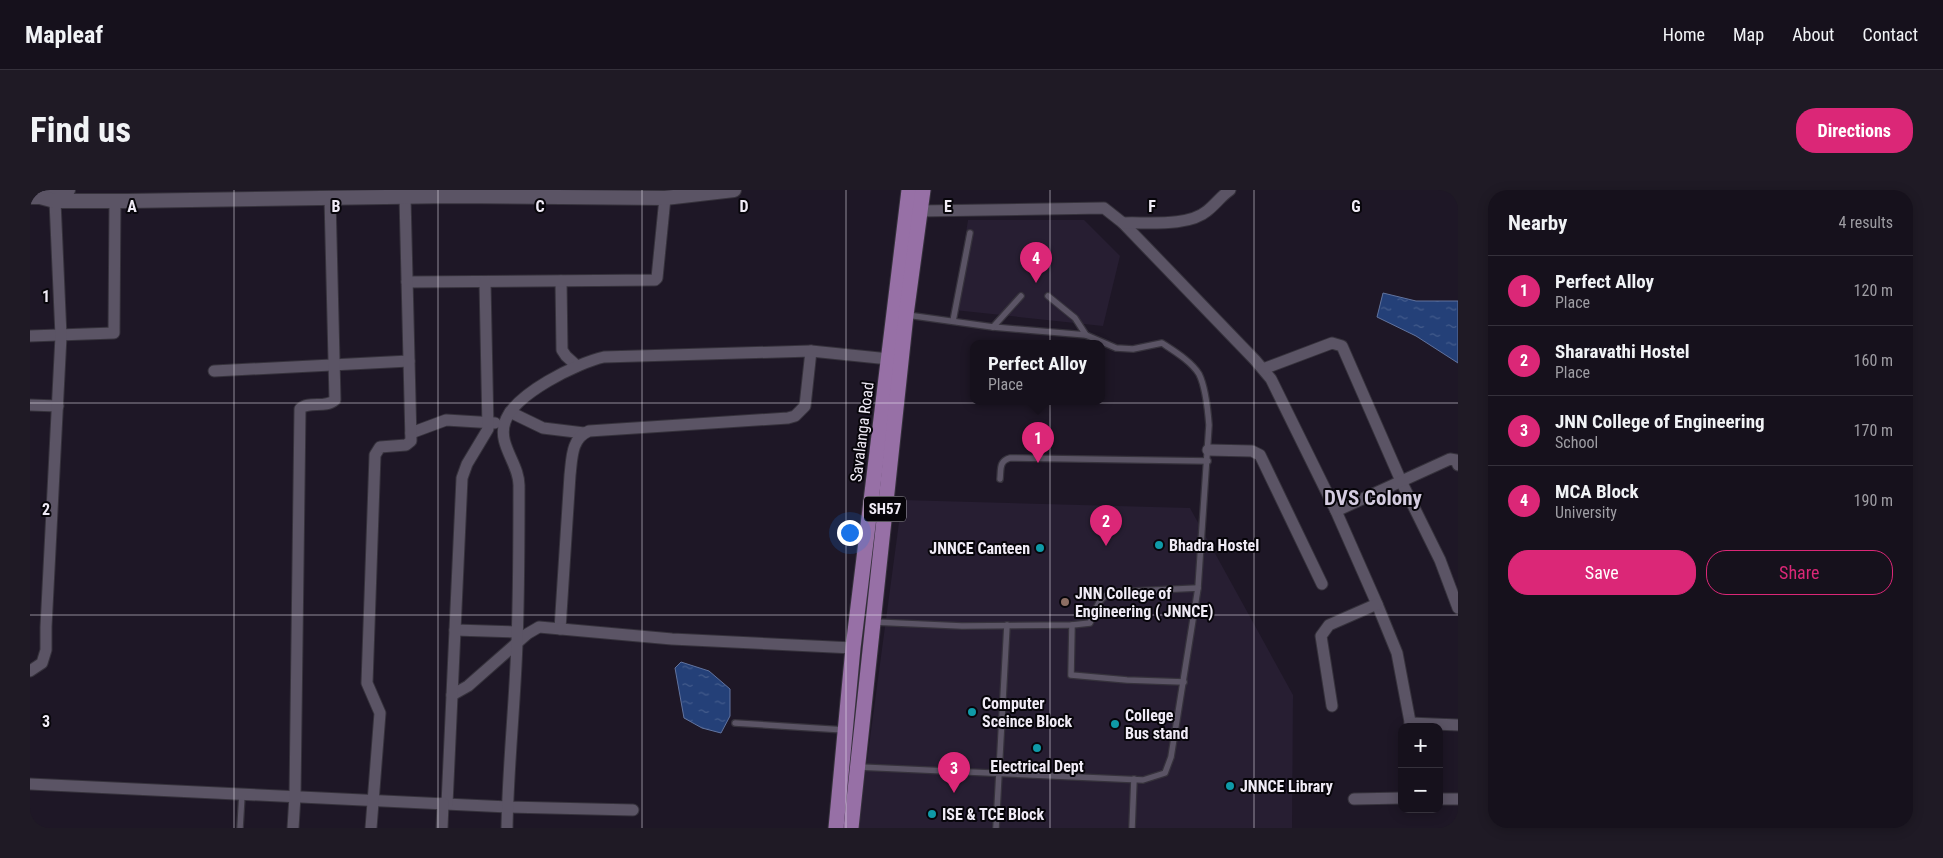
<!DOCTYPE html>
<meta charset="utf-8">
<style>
body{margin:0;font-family:"Roboto Condensed",sans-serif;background:#1f1a25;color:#f1f3f6}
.controls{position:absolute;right:15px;bottom:15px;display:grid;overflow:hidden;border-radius:10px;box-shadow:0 2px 12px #0003}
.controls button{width:45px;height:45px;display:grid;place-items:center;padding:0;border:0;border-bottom:1px solid #35313b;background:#16111c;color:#f1f3f6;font:25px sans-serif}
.you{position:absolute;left:819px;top:342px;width:18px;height:18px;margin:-12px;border:4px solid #fff;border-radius:50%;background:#1a73e8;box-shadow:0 0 0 8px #1a73e833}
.badge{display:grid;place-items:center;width:32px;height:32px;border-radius:50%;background:#db2777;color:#fff;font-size:16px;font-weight:700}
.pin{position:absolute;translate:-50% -41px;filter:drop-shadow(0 1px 2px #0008)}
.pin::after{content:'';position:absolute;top:26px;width:18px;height:15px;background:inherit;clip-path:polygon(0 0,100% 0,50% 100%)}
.popup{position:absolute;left:940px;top:150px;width:135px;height:65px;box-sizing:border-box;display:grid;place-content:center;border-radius:10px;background:#16111c;filter:drop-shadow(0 1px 4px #0005);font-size:16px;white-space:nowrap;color:#9e9da3}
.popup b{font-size:19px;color:#f1f3f6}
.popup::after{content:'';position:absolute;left:50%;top:100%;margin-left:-10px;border:10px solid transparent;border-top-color:#16111c}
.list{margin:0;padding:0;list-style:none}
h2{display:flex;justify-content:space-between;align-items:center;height:65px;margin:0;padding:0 20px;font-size:21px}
h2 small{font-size:16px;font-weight:400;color:#9e9da3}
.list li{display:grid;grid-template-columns:32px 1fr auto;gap:15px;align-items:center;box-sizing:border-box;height:70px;padding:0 20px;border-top:1px solid #35313b}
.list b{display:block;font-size:19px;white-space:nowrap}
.list p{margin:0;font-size:16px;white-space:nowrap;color:#9e9da3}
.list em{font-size:16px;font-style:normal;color:#9e9da3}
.actions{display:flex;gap:10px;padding:15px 20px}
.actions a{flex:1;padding:11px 0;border:1px solid #db2777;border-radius:20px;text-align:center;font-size:18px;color:#db2777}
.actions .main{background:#db2777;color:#fff}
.map{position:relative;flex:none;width:1428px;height:638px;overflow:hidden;border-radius:20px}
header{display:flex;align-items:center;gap:30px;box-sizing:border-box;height:70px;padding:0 25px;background:#16111c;border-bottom:1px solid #35313b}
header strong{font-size:24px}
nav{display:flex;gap:28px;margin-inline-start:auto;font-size:18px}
.intro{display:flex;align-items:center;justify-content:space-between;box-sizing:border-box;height:120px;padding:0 30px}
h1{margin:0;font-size:35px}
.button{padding:12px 22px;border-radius:20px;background:#db2777;color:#fff;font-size:18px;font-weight:700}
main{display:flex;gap:30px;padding:0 30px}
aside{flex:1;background:#16111c;border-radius:20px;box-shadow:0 2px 12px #0003}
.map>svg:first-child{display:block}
.built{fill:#271e32}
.water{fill:url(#water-ripples);stroke:#61739e}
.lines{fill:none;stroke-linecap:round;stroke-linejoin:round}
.service-casing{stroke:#36323c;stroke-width:8}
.minor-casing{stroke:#36323c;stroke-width:13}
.tertiary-casing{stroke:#36323c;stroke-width:16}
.primary-casing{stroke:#36323c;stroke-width:17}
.service{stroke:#5b5465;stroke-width:5.5}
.minor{stroke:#5b5465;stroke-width:11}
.tertiary{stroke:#5b5465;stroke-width:14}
.primary{stroke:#9770a6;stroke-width:15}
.grid{fill:none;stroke:#f0ebf6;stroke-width:1;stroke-opacity:0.55}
.culture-dot{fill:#0f9aa8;stroke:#07050a;stroke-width:2}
.education-dot{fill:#8d6e63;stroke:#07050a;stroke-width:2}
.labels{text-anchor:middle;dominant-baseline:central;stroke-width:4;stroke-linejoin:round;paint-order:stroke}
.shield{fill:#07050a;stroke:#aaa6af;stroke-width:1}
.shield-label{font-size:15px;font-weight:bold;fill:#f0ebf6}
.street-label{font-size:16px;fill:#f0ebf6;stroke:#07050a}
.poi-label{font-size:16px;font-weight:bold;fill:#f0ebf6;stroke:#07050a;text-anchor:start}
.district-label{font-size:21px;font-weight:bold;fill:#d4cce0;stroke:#07050a}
.grid-label{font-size:16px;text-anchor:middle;font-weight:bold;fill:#f0ebf6;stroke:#07050a;stroke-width:4;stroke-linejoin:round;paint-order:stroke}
</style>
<header>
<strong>Mapleaf</strong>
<nav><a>Home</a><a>Map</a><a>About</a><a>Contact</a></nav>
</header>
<div class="intro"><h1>Find us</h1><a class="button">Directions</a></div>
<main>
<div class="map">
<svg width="1428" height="638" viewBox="0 0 1428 638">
<defs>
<pattern id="water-ripples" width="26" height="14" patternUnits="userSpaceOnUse" patternTransform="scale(1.25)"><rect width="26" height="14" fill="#244078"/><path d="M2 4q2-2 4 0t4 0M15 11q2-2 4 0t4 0" fill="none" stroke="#445c8c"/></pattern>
</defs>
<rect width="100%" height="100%" fill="#1e1726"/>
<g class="built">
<polygon points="938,30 1054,30 1090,66 1073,136 924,120"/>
<polygon points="872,310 1160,318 1263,505 1262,638 828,638"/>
</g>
<g class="water">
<polygon points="1353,103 1386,111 1428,111 1428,173 1386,146 1347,127"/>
<polygon points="651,472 679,481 700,499 700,526 691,543 672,538 654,528 645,478"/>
</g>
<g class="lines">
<g class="service-casing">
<g id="service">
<polyline points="1018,106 1045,128 1056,145"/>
<path d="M877 125 963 137 1056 145 1086 158 1103 159 1132 153C1144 161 1161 171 1169 184 1175 196 1178 222 1179 235L1168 398"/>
<polyline points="923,131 940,43"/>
<polyline points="963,137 991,106"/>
<path d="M970 289C971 279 969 271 980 268L1178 271"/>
<polyline points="1042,435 1041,485 1097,490 1154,492"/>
<polyline points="705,533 815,540"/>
<path d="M829 577 1113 590 1135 583 1141 567 1168 398 1084 402C1068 406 1066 419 1060 433L1042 435 932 436 844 432"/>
<polyline points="210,638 212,604"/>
<polyline points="966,638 977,435"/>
<polyline points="1102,638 1104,589"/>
</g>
</g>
<g class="minor-casing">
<g id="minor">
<polyline points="890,21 1074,18 1093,33 1225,170 1241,189 1306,321 1347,414 1367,463 1381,537"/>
<path d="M1093 33C1117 32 1158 37 1177 21 1186 14 1191 6 1200 0"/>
<polyline points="531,91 532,160 536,166 547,176"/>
<polyline points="377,92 625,90 627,88 635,8"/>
<polyline points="0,146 84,143 85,11"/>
<polyline points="1233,179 1302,153 1312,156 1371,291 1410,370 1428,418"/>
<polyline points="184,181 379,171"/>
<polyline points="0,215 28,216"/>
<polyline points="480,222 513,238 554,243"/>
<polyline points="381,243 416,230 465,233"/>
<polyline points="1178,260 1222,261 1230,265 1292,394"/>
<polyline points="1306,321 1420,269 1426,270 1428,275"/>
<path d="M530 439 540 285C542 269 541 248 559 241L758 228 765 226 775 216 781 161"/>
<polyline points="425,440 487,442"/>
<polyline points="0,481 12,473 16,460 16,437 31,146 25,11"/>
<polyline points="422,505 438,496 497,444 509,437 642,449 823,458"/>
<polyline points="1302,516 1291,446 1299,435 1347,414"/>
<polyline points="1380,533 1428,535"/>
<polyline points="0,594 478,617 603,620"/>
<polyline points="1324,609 1372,608"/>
<polyline points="1409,609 1428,609"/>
<polyline points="417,614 432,288 437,274 458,239 455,92"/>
<path d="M263 638 265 606 270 219C279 210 295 219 305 210L300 8"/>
<polyline points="341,638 350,523 337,493 345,265 350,257 376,255 381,251 375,7"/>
<polyline points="412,638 413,613"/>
<path d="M477 638C478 576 485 514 487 452 489 401 489 349 489 297 490 274 467 255 475 232 484 204 547 173 574 167L781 161 859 169"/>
</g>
</g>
<g class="tertiary-casing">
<g id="tertiary">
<polyline points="15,6 38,0"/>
<polyline points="0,7 10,7 25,11 96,11 421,6 635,8 704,0"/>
</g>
</g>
<g class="primary-casing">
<g id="primary">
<polyline points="806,638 823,458 879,0"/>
<polyline points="821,638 876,125 893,0"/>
</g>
</g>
<use href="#service" class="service"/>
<use href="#minor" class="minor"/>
<use href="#tertiary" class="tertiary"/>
<use href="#primary" class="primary"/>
</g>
<path class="grid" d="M204 0V638M408 0V638M612 0V638M816 0V638M1020 0V638M1224 0V638M0 213H1428M0 425H1428"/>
<g class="culture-dot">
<circle cx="1129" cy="355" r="5"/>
<circle cx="1010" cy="358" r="5"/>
<circle cx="942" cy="522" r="5"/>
<circle cx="1085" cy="534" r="5"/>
<circle cx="1007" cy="558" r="5"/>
<circle cx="1200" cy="596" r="5"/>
<circle cx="902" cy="624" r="5"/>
</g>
<circle class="education-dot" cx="1035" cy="412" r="5"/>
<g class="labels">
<rect class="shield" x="834" y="306.5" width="42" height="25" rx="4"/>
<g class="shield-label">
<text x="855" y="319">SH57</text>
</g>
<g class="street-label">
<text transform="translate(832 242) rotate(-83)">Savalanga Road</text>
</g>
<g class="poi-label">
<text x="1139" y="355">Bhadra Hostel</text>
<text x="1000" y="358" text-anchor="end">JNNCE Canteen</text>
<text x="1045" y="403">JNN College of<tspan x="1045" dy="18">Engineering ( JNNCE)</tspan></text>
<text x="952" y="513">Computer<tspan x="952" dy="18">Sceince Block</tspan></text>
<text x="1095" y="525">College<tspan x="1095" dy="18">Bus stand</tspan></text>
<text x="1007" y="576" text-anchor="middle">Electrical Dept</text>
<text x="1210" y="596">JNNCE Library</text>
<text x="912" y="624">ISE &amp; TCE Block</text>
</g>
<g class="district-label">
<text x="1343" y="308">DVS Colony</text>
</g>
</g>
<g class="grid-label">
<text x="102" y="22">A</text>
<text x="306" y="22">B</text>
<text x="510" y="22">C</text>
<text x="714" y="22">D</text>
<text x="918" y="22">E</text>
<text x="1122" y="22">F</text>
<text x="1326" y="22">G</text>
<text x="16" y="112">1</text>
<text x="16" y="325">2</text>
<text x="16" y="537">3</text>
</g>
</svg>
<div class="controls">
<button>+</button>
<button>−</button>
</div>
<div class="you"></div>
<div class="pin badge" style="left:1008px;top:273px">1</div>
<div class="popup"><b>Perfect Alloy</b>Place</div>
<div class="pin badge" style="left:1076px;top:356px">2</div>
<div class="pin badge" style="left:924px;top:603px">3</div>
<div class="pin badge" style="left:1006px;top:93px">4</div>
</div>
<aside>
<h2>Nearby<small>4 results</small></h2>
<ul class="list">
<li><span class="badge">1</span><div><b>Perfect Alloy</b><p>Place</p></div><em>120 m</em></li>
<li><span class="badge">2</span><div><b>Sharavathi Hostel</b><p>Place</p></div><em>160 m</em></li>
<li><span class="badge">3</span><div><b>JNN College of Engineering</b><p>School</p></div><em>170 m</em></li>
<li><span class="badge">4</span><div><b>MCA Block</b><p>University</p></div><em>190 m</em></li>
</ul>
<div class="actions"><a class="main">Save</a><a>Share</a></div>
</aside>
</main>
